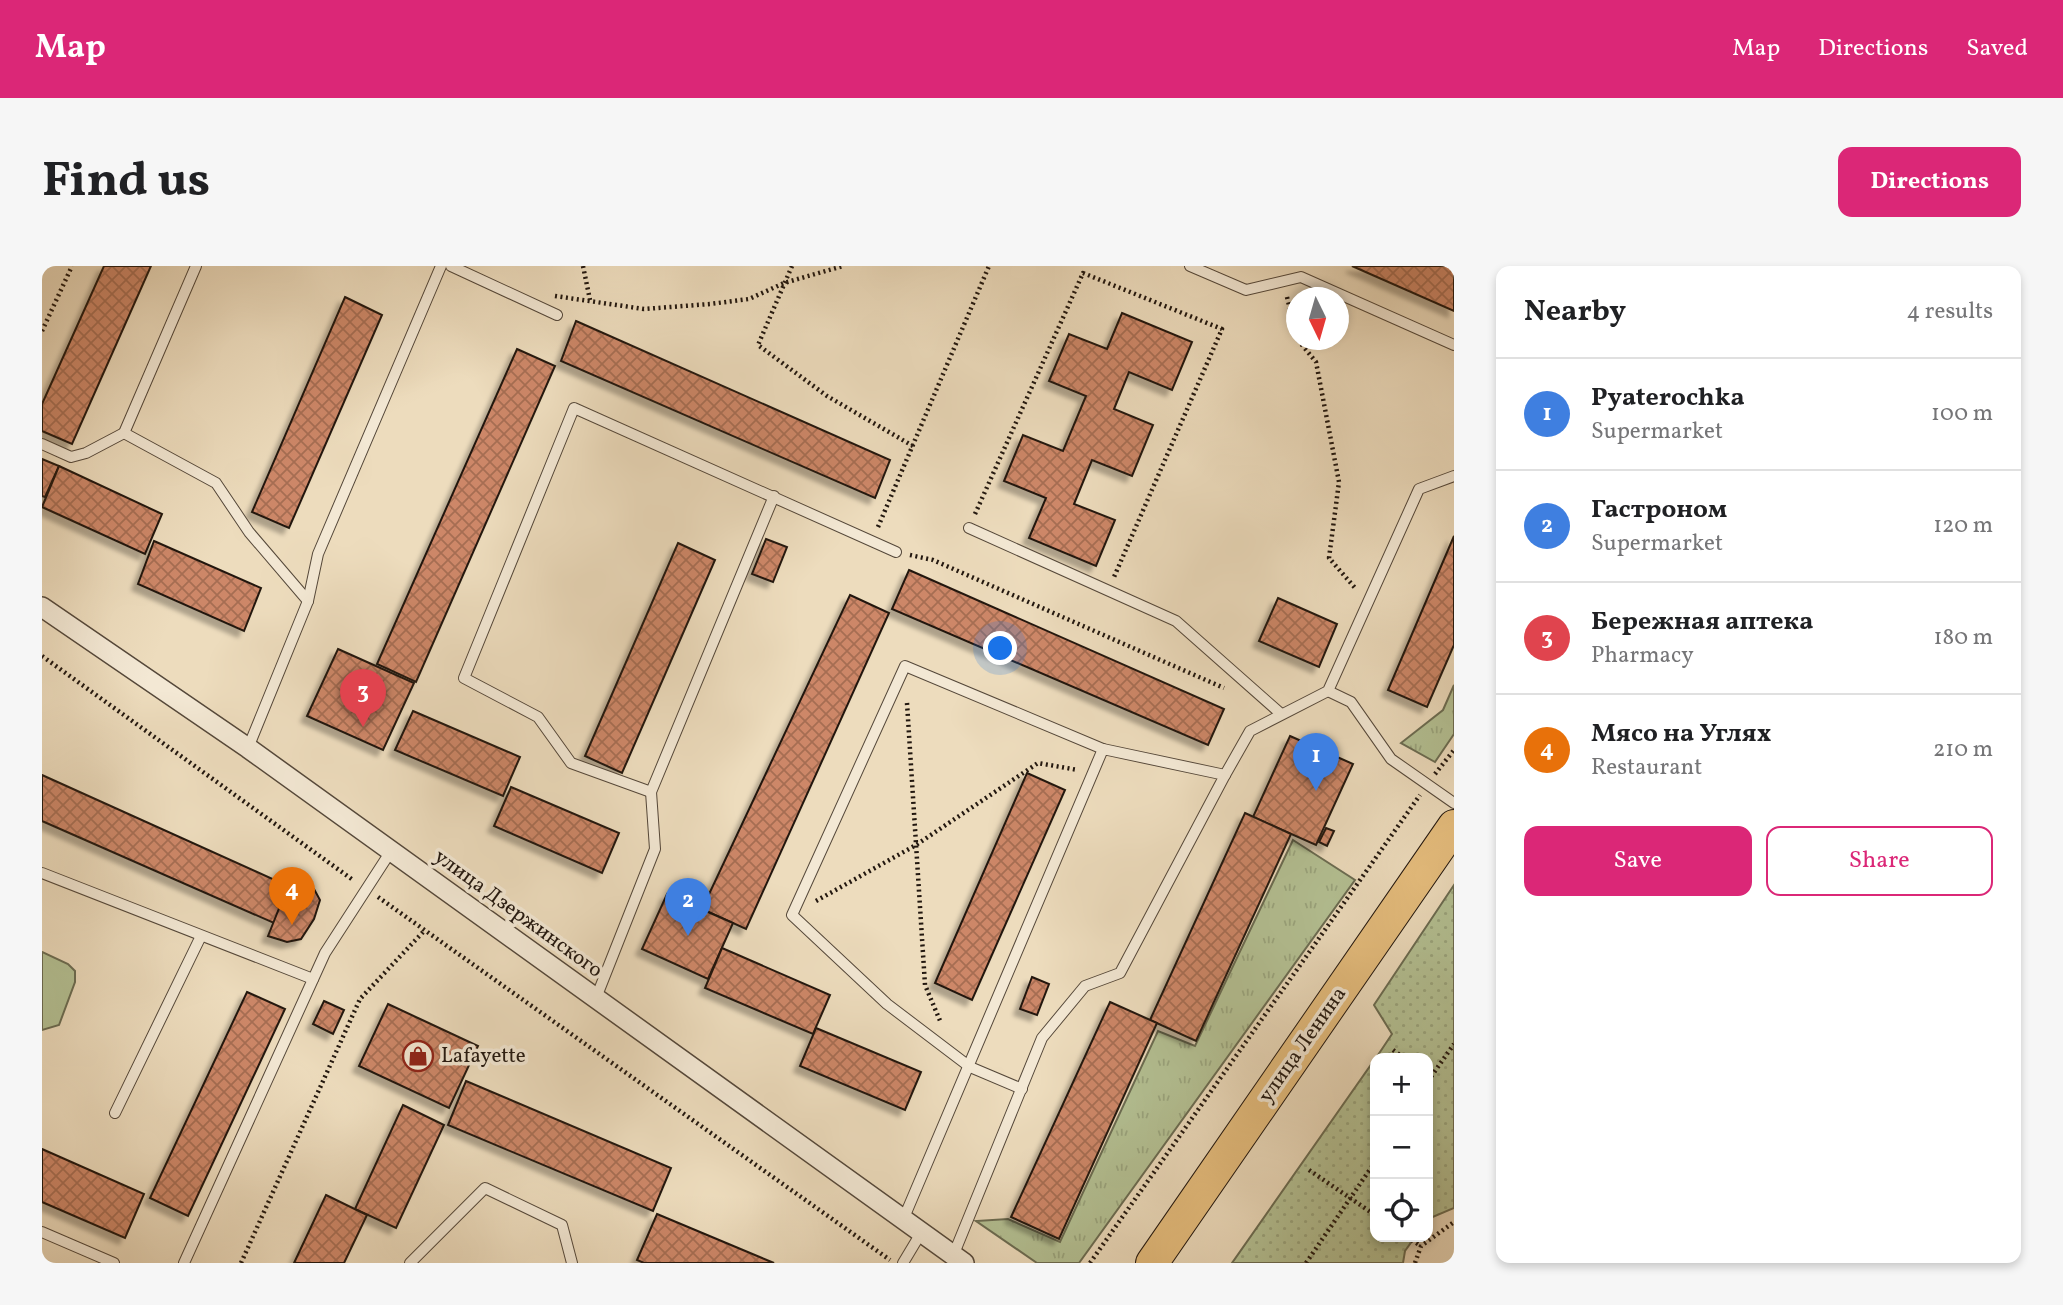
<!DOCTYPE html>
<meta charset="utf-8">
<style>
body{margin:0;font-family:Vollkorn,serif;background:#f6f6f6;color:#202124}
.controls{position:absolute;right:21px;bottom:21px;display:grid;overflow:hidden;border-radius:14px;box-shadow:0 4px 10px #0003}
.controls button{width:63px;height:63px;display:grid;place-items:center;padding:0;border:0;border-bottom:2px solid #e0e0e0;background:#fff;color:#202124;font:35px sans-serif}
.compass{position:absolute;left:1244px;top:21px;width:63px;height:63px;border-radius:50%;background:#fff;box-shadow:0 4px 10px #0003;rotate:175deg}
.you{position:absolute;left:959px;top:383px;width:24px;height:24px;margin:-18px;border:5px solid #fff;border-radius:50%;background:#1a73e8;box-shadow:0 0 0 10px #1a73e833}
.badge{display:grid;place-items:center;width:46px;height:46px;border-radius:50%;background:#db2777;color:#fff;font-size:23px;font-weight:700}
.pin{position:absolute;translate:-50% -58px;filter:drop-shadow(0 2px 4px #0008)}
.pin::after{content:'';position:absolute;top:37px;width:24px;height:21px;background:inherit;clip-path:polygon(0 0,100% 0,50% 100%)}
.list{margin:0;padding:0;list-style:none}
h2{display:flex;justify-content:space-between;align-items:center;height:91px;margin:0;padding:0 28px;font-size:30px}
h2 small{font-size:23px;font-weight:400;color:#757577}
.list li{display:grid;grid-template-columns:46px 1fr auto;gap:21px;align-items:center;box-sizing:border-box;height:112px;padding:0 28px;border-top:2px solid #e0e0e0}
.list b{display:block;font-size:26px;white-space:nowrap}
.list p{margin:0;font-size:23px;white-space:nowrap;color:#757577}
.list em{font-size:23px;font-style:normal;color:#757577}
.actions{display:flex;gap:14px;padding:21px 28px}
.actions a{flex:1;padding:16px 0;border:2px solid #db2777;border-radius:14px;text-align:center;font-size:24px;color:#db2777}
.actions .main{background:#db2777;color:#fff}
.icon{flex:none;width:38px;height:38px;fill:none;stroke:currentColor;stroke-width:2;stroke-linecap:round;stroke-linejoin:round}
.map{position:relative;flex:none;width:1412px;height:997px;overflow:hidden;border-radius:14px}
header{display:flex;align-items:center;gap:42px;box-sizing:border-box;height:98px;padding:0 35px;background:#db2777;color:#fff}
header strong{font-size:33px}
nav{display:flex;gap:38px;margin-inline-start:auto;font-size:24px}
.intro{display:flex;align-items:center;justify-content:space-between;box-sizing:border-box;height:168px;padding:0 42px}
h1{margin:0;font-size:49px}
.button{padding:18px 32px;border-radius:14px;background:#db2777;color:#fff;font-size:24px;font-weight:700}
main{display:flex;gap:42px;padding:0 42px}
aside{flex:1;background:#fff;border-radius:14px;box-shadow:0 4px 10px #0003}
.map>svg:first-child{display:block}
.grass{fill:url(#grass-tufts);stroke:#6b6c52;stroke-width:2}
.park{fill:url(#park-dots);stroke:#6b6c52;stroke-width:2}
.pitch{fill:#b4c194;stroke:#6b6c52;stroke-width:2}
.building{fill:url(#building-cross-hatch);stroke:#22170f;stroke-width:2;filter:url(#shadow)}
.lines{fill:none;stroke-linecap:round;stroke-linejoin:round}
.service-casing{stroke:#55483a;stroke-width:12}
.minor-casing{stroke:#55483a;stroke-width:22}
.primary-casing{stroke:#22170f;stroke-width:34}
.path{stroke:#22170f;stroke-width:4.5;stroke-dasharray:2 3.5;stroke-linecap:butt}
.service{stroke:#f3e8d4;stroke-width:10}
.minor{stroke:#f3e8d4;stroke-width:19}
.primary{stroke:#e6be7e;stroke-width:32}
.labels{text-anchor:middle;dominant-baseline:central;stroke-width:7;stroke-linejoin:round;paint-order:stroke}
.street-label{font-size:21px;fill:#22170f;stroke:#f3e8d4}
.poi-label{font-size:21px;fill:#22170f;stroke:#f3e8d4;text-anchor:start}
</style>
<header>
<strong>Map</strong>
<nav><a>Map</a><a>Directions</a><a>Saved</a></nav>
</header>
<div class="intro"><h1>Find us</h1><a class="button">Directions</a></div>
<main>
<div class="map">
<svg width="1412" height="997" viewBox="0 0 1412 997">
<defs>
<pattern id="grass-tufts" width="24" height="20" patternUnits="userSpaceOnUse" patternTransform="scale(1.75)"><rect width="24" height="20" fill="#b4c194"/><path d="M3 7l-1-3M5 7V3M7 7l1-3M15 17l-1-3M17 17v-4M19 17l1-3" fill="none" stroke="#9aa57e"/></pattern>
<pattern id="park-dots" width="8" height="8" patternUnits="userSpaceOnUse" patternTransform="scale(1.75)"><rect width="8" height="8" fill="#b4c194"/><path d="M2 2h.1M6 6h.1" fill="none" stroke="#9aa57e" stroke-width="1.8" stroke-linecap="round"/></pattern>
<pattern id="building-cross-hatch" width="8" height="8" patternUnits="userSpaceOnUse" patternTransform="scale(1.75)"><rect width="8" height="8" fill="#cd8767"/><path d="M0 0l8 8M0 8l8-8" fill="none" stroke="#a66d53"/></pattern>
<filter id="shadow"><feDropShadow dx="-6" dy="6" stdDeviation="2" flood-color="#0004"/></filter>
</defs>
<rect width="100%" height="100%" fill="#eddcbd"/>
<filter id="stains"><feTurbulence type="fractalNoise" baseFrequency=".00286" numOctaves="4"/><feColorMatrix values="0 0 0 0 .2 0 0 0 0 .09 0 0 0 0 .02 0 0 0 .5 -.17"/></filter>
<radialGradient id="worn" r=".72"><stop offset=".6" stop-color="#630" stop-opacity="0"/><stop offset="1" stop-color="#630" stop-opacity=".3"/></radialGradient>
<g class="grass">
<polygon points="1412,419 1412,468 1393,496 1359,477 1401,444"/>
<polygon points="1251,574 1313,614 1037,997 995,997 934,955 966,953 1018,976 1116,765 1153,780"/>
</g>
<g class="park">
<polygon points="1412,619 1412,942 1386,953 1386,792 1334,792 1350,768 1332,739"/>
<polygon points="1333,793 1333,971 1373,971 1363,985 1361,997 1190,997"/>
</g>
<polygon class="pitch" points="0,686 26,698 33,705 33,716 17,759 0,764"/>
<g class="building">
<polygon points="62,0 109,0 30,178 0,165 0,138"/>
<polygon points="1310,0 1406,0 1412,3 1412,45"/>
<polygon points="303,31 340,49 247,262 210,246"/>
<polygon points="1080,47 1150,76 1130,124 1087,106 1072,143 1111,159 1090,210 1050,194 1032,238 1073,254 1054,300 987,272 1004,232 962,215 981,169 1021,185 1044,130 1007,115 1027,68 1065,83"/>
<polygon points="534,55 848,194 833,232 519,95"/>
<polygon points="475,83 513,100 374,416 335,398"/>
<polygon points="0,193 17,200 3,231 0,230"/>
<polygon points="17,200 120,248 103,288 0,241"/>
<polygon points="1412,270 1412,379 1385,441 1346,424"/>
<polygon points="724,273 745,281 731,316 710,308"/>
<polygon points="112,275 219,322 202,365 96,318"/>
<polygon points="636,277 673,294 580,507 543,490"/>
<polygon points="867,304 1182,443 1166,479 850,343"/>
<polygon points="808,329 847,347 704,663 660,643"/>
<polygon points="1236,332 1295,358 1277,401 1217,375"/>
<polygon points="296,383 372,417 341,484 265,450"/>
<polygon points="371,445 478,491 461,530 353,484"/>
<polygon points="1248,470 1311,498 1274,579 1211,551"/>
<polygon points="985,507 1023,524 930,734 893,717"/>
<polygon points="0,509 246,620 232,657 0,555"/>
<polygon points="469,521 577,567 560,607 452,560"/>
<polygon points="1203,547 1249,568 1154,775 1108,754"/>
<polygon points="1284,562 1292,565 1285,580 1277,576"/>
<polygon points="253,613 272,623 278,634 272,653 259,673 245,676 226,670 246,620"/>
<polygon points="625,628 691,657 666,713 600,683"/>
<polygon points="680,682 788,729 771,768 663,722"/>
<polygon points="990,711 1007,718 995,749 978,743"/>
<polygon points="205,726 243,743 146,950 108,932"/>
<polygon points="282,735 302,744 291,768 271,758"/>
<polygon points="1068,736 1115,757 1017,973 969,951"/>
<polygon points="346,738 436,780 407,842 317,800"/>
<polygon points="774,762 879,806 863,844 758,800"/>
<polygon points="424,815 629,902 611,945 406,859"/>
<polygon points="361,839 402,859 354,962 313,943"/>
<polygon points="0,883 102,928 83,972 0,936"/>
<polygon points="284,929 325,949 302,997 252,997"/>
<polygon points="615,948 732,997 602,997 595,994"/>
</g>
<g class="lines">
<g class="service-casing">
<g id="service">
<polyline points="154,0 82,167 174,217 207,266 266,335"/>
<polyline points="409,0 515,49"/>
<polyline points="1148,0 1204,24 1259,11 1412,79"/>
<polyline points="0,178 29,191 44,187 82,167"/>
<polyline points="927,262 1134,355 1238,447"/>
<polyline points="1286,425 1309,436 1349,493 1412,537"/>
<polyline points="206,482 266,335 276,288 399,0"/>
<polyline points="1183,509 1208,465 1286,425 1377,223 1412,210"/>
<polyline points="609,526 529,497 496,451 422,412 532,142 854,286"/>
<polyline points="0,607 271,713"/>
<polyline points="554,732 613,583 609,526 732,230"/>
<polyline points="980,823 928,801 845,738 750,649 863,400 1061,483"/>
<polyline points="73,847 159,670"/>
<polyline points="861,954 1061,483 1183,509 1078,707 1043,720 1000,772 911,990"/>
<polyline points="0,966 72,997"/>
<polyline points="142,997 283,687 349,585"/>
<polyline points="368,997 443,922 520,959 530,997"/>
<polyline points="861,997 879,967"/>
</g>
</g>
<g class="minor-casing">
<polyline id="minor" points="0,341 206,482 922,997"/>
</g>
<g class="primary-casing">
<polyline id="primary" points="1110,997 1412,560"/>
</g>
<g class="path">
<polyline points="541,0 548,34"/>
<polyline points="750,0 716,79 785,130 871,180"/>
<polyline points="513,30 602,43 668,38 707,33 742,17 801,0"/>
<polyline points="1245,31 1254,68"/>
<polyline points="0,65 30,0"/>
<polyline points="1256,74 1274,96 1297,216 1287,292 1314,323"/>
<polyline points="933,248 1041,7 1180,63 1072,311"/>
<polyline points="836,261 947,0"/>
<polyline points="868,289 891,294 1182,422"/>
<polyline points="0,390 311,614"/>
<polyline points="865,437 883,719 899,757"/>
<polyline points="1393,508 1412,484"/>
<polyline points="336,631 848,994"/>
<polyline points="774,635 874,579 996,497 1036,504"/>
<polyline points="1351,784 1362,792"/>
<polyline points="1386,815 1412,778"/>
<polyline points="1267,904 1333,949"/>
<polyline points="1365,971 1379,980"/>
<polyline points="199,997 318,733 383,664"/>
<polyline points="1048,997 1378,529"/>
<polyline points="1264,997 1333,896"/>
<polyline points="1373,997 1379,980 1412,956"/>
</g>
<use href="#service" class="service"/>
<use href="#minor" class="minor"/>
<use href="#primary" class="primary"/>
</g>
<defs>
<g id="shop-ring" transform="scale(1.575)"><circle r="9.5" fill="#f3e8d4" stroke="#8f2418" stroke-width="1.5"/><path d="M-5-2.5h2.3a2.7 3.5 0 0 1 5.4 0H5L5.5 6h-11ZM-1.5-2.5h3a1.5 2.3 0 0 0-3 0Z" fill="#8f2418"/></g>
</defs>
<g fill-rule="evenodd">
<use href="#shop-ring" x="376" y="790"/>
</g>
<g class="labels">
<g class="street-label">
<text transform="translate(476 648) rotate(36)">улица Дзержинского</text>
<text transform="translate(1261 779) rotate(-55)">улица Ленина</text>
</g>
<g class="poi-label">
<text x="399" y="790">Lafayette</text>
</g>
</g>
<rect width="100%" height="100%" filter="url(#stains)"/>
<rect width="100%" height="100%" fill="url(#worn)"/>
</svg>
<div class="controls">
<button>+</button>
<button>−</button>
<button><svg class="icon" aria-label="locate" viewBox="0 0 24 24"><circle cx="12" cy="12" r="6"/><path d="M12 2v4M12 18v4M2 12h4M18 12h4"/></svg></button>
</div>
<svg class="compass" viewBox="-18 -18 36 36"><path d="M0-13l5 13h-10z" fill="#e53935"/><path d="M0 13l5-13h-10z" fill="#757577"/></svg>
<div class="you"></div>
<div class="pin badge" style="left:1274px;top:525px;background:#3f7fe0">1</div>
<div class="pin badge" style="left:646px;top:670px;background:#3f7fe0">2</div>
<div class="pin badge" style="left:321px;top:461px;background:#e0444e">3</div>
<div class="pin badge" style="left:250px;top:659px;background:#e8710a">4</div>
</div>
<aside>
<h2>Nearby<small>4 results</small></h2>
<ul class="list">
<li><span class="badge" style="background:#3f7fe0">1</span><div><b>Pyaterochka</b><p>Supermarket</p></div><em>100 m</em></li>
<li><span class="badge" style="background:#3f7fe0">2</span><div><b>Гастроном</b><p>Supermarket</p></div><em>120 m</em></li>
<li><span class="badge" style="background:#e0444e">3</span><div><b>Бережная аптека</b><p>Pharmacy</p></div><em>180 m</em></li>
<li><span class="badge" style="background:#e8710a">4</span><div><b>Мясо на Углях</b><p>Restaurant</p></div><em>210 m</em></li>
</ul>
<div class="actions"><a class="main">Save</a><a>Share</a></div>
</aside>
</main>
